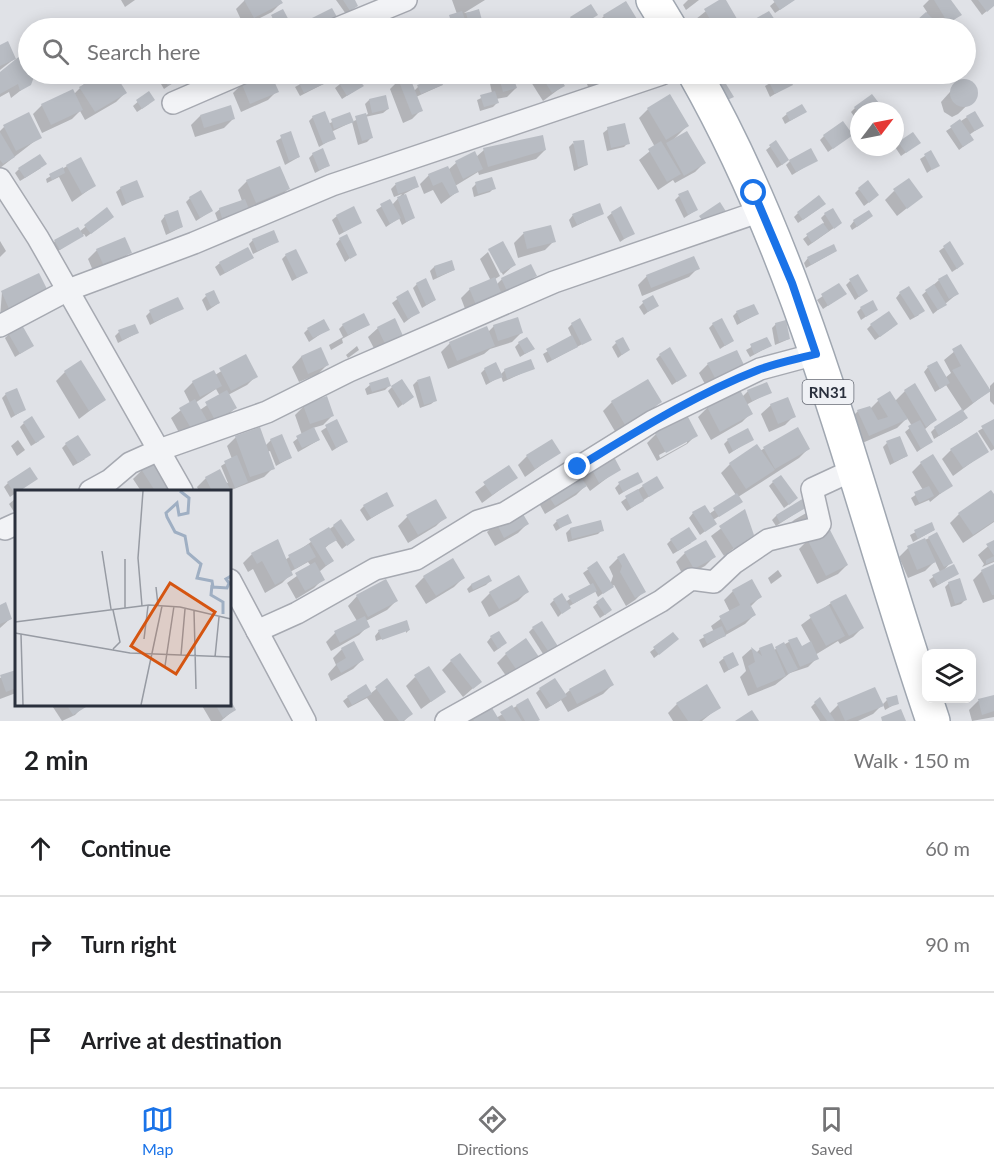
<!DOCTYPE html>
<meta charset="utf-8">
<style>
body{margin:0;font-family:Lato,sans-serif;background:#f2f2f2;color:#202124}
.controls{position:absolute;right:18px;bottom:18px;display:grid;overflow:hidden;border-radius:12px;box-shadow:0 3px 15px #0003}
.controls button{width:54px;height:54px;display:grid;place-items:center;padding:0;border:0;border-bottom:2px solid #e0e0e0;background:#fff;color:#202124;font:30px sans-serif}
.compass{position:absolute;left:850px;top:102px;width:54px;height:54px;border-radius:50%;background:#fff;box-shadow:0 3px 15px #0003;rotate:58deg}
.stop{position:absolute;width:18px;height:18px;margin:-14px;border:4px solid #1a73e8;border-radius:50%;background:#fff}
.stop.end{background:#1a73e8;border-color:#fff;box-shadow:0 2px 6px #0008}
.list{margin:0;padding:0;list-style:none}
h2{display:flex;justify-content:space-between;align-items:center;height:78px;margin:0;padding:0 24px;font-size:26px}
h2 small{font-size:20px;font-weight:400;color:#757577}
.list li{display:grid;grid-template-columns:39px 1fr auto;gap:18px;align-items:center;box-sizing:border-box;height:96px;padding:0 24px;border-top:2px solid #e0e0e0}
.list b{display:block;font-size:22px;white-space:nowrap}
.list em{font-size:20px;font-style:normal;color:#757577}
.icon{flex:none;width:33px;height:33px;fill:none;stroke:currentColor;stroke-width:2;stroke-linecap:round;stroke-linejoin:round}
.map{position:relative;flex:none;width:994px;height:721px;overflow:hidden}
.search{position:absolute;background:#fff;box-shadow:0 3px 15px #0003;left:18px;right:18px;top:18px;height:66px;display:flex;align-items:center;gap:15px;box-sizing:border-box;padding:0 21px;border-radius:33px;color:#757577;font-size:22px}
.sheet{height:366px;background:#fff}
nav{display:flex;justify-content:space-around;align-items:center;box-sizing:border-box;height:84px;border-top:2px solid #e0e0e0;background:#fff;font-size:16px;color:#757577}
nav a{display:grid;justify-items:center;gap:3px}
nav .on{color:#1a73e8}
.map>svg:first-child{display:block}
.shadow{fill:#0003;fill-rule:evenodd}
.building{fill:#b8bcc3}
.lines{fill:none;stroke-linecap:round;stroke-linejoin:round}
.minor-casing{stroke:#a6a9b1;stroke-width:24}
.primary-casing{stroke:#a0a7b1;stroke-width:36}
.minor{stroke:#f2f3f6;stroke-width:21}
.primary{stroke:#fff;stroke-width:33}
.route{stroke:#1a73e8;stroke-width:8}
.labels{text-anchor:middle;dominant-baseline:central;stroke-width:5;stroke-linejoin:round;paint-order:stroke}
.shield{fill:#eff1f5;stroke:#656a74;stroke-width:1.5}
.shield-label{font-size:15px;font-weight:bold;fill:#2a303d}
.inset-river{fill:none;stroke:#9fafc3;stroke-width:3}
.inset-road{fill:none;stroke:#979ba3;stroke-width:1.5}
.view{fill:#d55511;fill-opacity:0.15;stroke:#d55511;stroke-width:3}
.inset-edge{fill:none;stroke:#2a303d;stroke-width:3}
</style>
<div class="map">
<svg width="994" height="721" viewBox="0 0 994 721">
<rect width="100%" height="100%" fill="#e0e2e7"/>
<g class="shadow">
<polygon points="121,0 135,0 125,7"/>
<polygon points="245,0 280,0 281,3 272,12 244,26 236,9"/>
<polygon points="336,0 353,0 352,9 346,14"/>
<polygon points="452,0 485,0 464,13 478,11 483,28 448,28 445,21 457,14"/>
<polygon points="688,0 699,0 686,10 683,5"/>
<polygon points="720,0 724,0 738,23 733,28 701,28 696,19"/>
<polygon points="777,0 794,0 775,13 770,6"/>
<polygon points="929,0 949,0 960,15 943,28 937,28 931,19 921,28 910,28 927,12 923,6"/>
<polygon points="971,0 993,0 994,5 982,15"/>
<polygon points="591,6 596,15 577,28 571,28 566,22"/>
<polygon points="282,11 291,28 253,28 265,23"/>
<polygon points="769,13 773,20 769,24 762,28 744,28"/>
<polygon points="604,16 639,24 635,28 597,28 595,25"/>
<polygon points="336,17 318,28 312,28 309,24 313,20"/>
<polygon points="425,19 428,28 416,28"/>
<polygon points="777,22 782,28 768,28"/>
<polygon points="505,24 505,28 493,28"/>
<polygon points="0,46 14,59 0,70"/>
<polygon points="27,51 28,74 34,74 29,84 11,98 9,92 0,97 0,74"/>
<polygon points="94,74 113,74 125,93 116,102 85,120 80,111 72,119 42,133 33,114 42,105 74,94"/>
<polygon points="136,74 154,74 141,83"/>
<polygon points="265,74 269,74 277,91 268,100 241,112 233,93 242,84"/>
<polygon points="319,74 329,74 331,80 300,96 295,87"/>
<polygon points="353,74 358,74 355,75 362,86 342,99 335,88"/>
<polygon points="488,74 517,74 512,77 516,88 507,97 496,99 497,103 493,107 480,111 477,100 492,93"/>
<polygon points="526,74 555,74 563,86 543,101"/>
<polygon points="583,74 596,74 600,82 589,89"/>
<polygon points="713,74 734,74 728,78 725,74 716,79"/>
<polygon points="786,74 791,84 770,97 765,86"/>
<polygon points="880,74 883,77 874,84 871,80"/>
<polygon points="920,74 932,74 924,79"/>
<polygon points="165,80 177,80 164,89 161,84"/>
<polygon points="399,80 414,91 418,87 442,85 416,97 421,110 412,119 403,123 390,89"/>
<polygon points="967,80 974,86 977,96 958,114 952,117 944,112 941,102 958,83"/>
<polygon points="148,93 149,104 137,112 133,106"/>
<polygon points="369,100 388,109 383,113 365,117 371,138 367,142 358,145 352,122 331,132 334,138 319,147 309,121 313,117 328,124 349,114 352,122 368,114 365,104"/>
<polygon points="855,108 876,111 859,111 859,123 851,112"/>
<polygon points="648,109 687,126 674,139 704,163 695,172 675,183 673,180 658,190 639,160 655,147 639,118"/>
<polygon points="805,112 785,124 782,118 787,114"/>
<polygon points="200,116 233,119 224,128 195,137 191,125"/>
<polygon points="967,117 982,126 969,135 972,140 959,150 946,131"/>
<polygon points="4,127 40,137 0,168 0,131"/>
<polygon points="608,129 628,143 624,147 607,151 603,133"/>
<polygon points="290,133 299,157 285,165 276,141"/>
<polygon points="913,134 915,146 901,156 895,147"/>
<polygon points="851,135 828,152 820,140 824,136"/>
<polygon points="776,142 783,164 777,168 766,150"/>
<polygon points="573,143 587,165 574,171 569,147"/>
<polygon points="484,150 545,150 536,159 479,175 478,172 455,186 457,192 441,204 433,190 424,194 420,184 429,175 448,170 456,163 476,157"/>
<polygon points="931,152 938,165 927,173 920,159"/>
<polygon points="313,154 328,166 315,173 309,158"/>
<polygon points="816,160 792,175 786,165 790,161"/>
<polygon points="67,166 94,186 72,202 59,177 47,183 46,179"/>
<polygon points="41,168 20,181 15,173 19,169"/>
<polygon points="414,178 417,187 404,194 413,218 402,225 399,218 386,227 376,210 390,201 392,205 402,194 394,197 391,189 395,185"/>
<polygon points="247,181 288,189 279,198 218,221 215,213 220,209 242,201 238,190"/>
<polygon points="476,184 494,188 490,192 474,197 472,188"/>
<polygon points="121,188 142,196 122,206 116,192"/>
<polygon points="859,189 873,199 864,206 855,193"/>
<polygon points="894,191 921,197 897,216 885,200"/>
<polygon points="679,196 696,210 684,218 675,200"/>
<polygon points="190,198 211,211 196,221 186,202"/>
<polygon points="820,208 798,223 794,217 798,213"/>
<polygon points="107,209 108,221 86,237 84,234 55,253 51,246 55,241 79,232"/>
<polygon points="603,213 572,228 569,220 573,215"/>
<polygon points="612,213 633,233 620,242 607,217"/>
<polygon points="825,214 841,223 808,246 803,239 824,223 821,218"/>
<polygon points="165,216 182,227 166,235 161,221"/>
<polygon points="337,216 360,223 339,235 332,220"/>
<polygon points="867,220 852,230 850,226 854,221"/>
<polygon points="550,226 554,241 545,250 518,258 514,243 523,234"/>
<polygon points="340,239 355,254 345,262 336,244"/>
<polygon points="253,240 277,242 253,254 249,244"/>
<polygon points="0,241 6,251 0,257"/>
<polygon points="503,243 514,265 503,275 491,251 488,251"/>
<polygon points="950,243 958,268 952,272 939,251"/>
<polygon points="97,250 130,252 121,261 94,273 88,259"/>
<polygon points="836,251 806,268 804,263 808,258"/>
<polygon points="488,252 500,276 495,279 497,284 502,279 535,276 526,285 467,314 461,298 470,289 491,281 480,259"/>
<polygon points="286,255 306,273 292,281 282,259"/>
<polygon points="252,258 220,276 215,267 220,263"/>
<polygon points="434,267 454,270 433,280 430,271"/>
<polygon points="698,268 689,277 642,296 638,285 647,276"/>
<polygon points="939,280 957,294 933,314 922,295"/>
<polygon points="850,281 866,291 855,300 846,285"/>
<polygon points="417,284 435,300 422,308 413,288"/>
<polygon points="839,285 845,294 823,309 817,300"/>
<polygon points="2,292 47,292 0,317"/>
<polygon points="407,292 418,312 404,323 392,303"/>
<polygon points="900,293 919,315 910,320 896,298"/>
<polygon points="206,296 219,303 207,311 202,300"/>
<polygon points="643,303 657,305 644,315 639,307"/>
<polygon points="182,308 150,325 146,316 150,312"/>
<polygon points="861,308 877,309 861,320 857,312"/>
<polygon points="737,312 757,314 737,325 733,316"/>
<polygon points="572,324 590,340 547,363 543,354 572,337 568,328"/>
<polygon points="713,324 732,341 720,349 709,328"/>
<polygon points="776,324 789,339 775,345 772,328"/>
<polygon points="343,325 368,325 342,339 343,343 331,350 329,345 343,337 339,329"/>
<polygon points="871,325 892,328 875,340 867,329"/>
<polygon points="494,326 521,333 512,342 490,349 484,354 448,369 441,352 450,343 488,332"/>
<polygon points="378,328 402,338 377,354 368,337"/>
<polygon points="308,329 328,329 309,342 304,333"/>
<polygon points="119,332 137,333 118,343 115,336"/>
<polygon points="9,334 32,346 15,357 5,338"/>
<polygon points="766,339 770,346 750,357 746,350"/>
<polygon points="519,343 533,349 520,357 515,347"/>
<polygon points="616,343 628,350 618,358 612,347"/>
<polygon points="357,346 359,350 348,358 346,355"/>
<polygon points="961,346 989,391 962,412 966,418 962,422 934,439 931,432 935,428 963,411 946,385 935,392 924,372 928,367 945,378 951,373 944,360"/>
<polygon points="321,349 327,365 318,374 299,382 292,367 301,357"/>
<polygon points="660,355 685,376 672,385 656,359"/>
<path d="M246 356 256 376 247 385 228 395 235 408 226 417 182 438 171 418 190 403 184 391 193 382 215 375ZM216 389 220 396 200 410 195 403Z"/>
<polygon points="708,364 742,364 733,373 706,386 699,373"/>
<polygon points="533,368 503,382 501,376 486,385 481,373 485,369 500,375 505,370"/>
<polygon points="65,372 104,400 79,419 56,381"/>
<polygon points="417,381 436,400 431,404 420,408 413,385"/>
<polygon points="994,382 994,405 990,401 990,386"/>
<polygon points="370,385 389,386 385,390 367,395 365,389"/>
<polygon points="392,387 412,397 398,408 388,391"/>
<polygon points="748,391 770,392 746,405 751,413 742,422 711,440 698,417 707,408 742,397"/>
<polygon points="905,391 935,420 924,430 931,442 917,452 905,432 912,426 907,418 897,428 860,444 849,420 858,411 870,409 878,401 895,401"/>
<polygon points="6,394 24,410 11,418 2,398"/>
<polygon points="612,402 660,402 651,411 616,433 603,411"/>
<polygon points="771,405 794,416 785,425 769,432 761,414"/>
<polygon points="304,406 332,416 323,425 313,428 319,440 298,452 293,442 302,435 295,415"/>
<polygon points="336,421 346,442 332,451 321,431"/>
<polygon points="994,422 994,449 991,451 978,431"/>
<polygon points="24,423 39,441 31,446 20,427"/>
<polygon points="797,429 808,449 799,458 738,497 737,505 713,520 715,524 700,535 689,518 693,513 709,514 736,495 721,473 730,464 760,451"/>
<path d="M656 434 696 435 687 444 657 461 647 443ZM687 440V443L660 458 659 455Z"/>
<polygon points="236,437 265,446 271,440 290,458 276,466 270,451 267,452 273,468 264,477 229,491 199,491 197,487 206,478 228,483 221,466 232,459 227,446"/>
<polygon points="752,439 729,454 724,444 728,440"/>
<polygon points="18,440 25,450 17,456 11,446"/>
<polygon points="887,443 907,456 890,465 883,447"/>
<polygon points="66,444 85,459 73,466 62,448"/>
<polygon points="951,450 987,451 953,476 942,459"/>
<polygon points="559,452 525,477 518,465 527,456"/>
<polygon points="921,463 951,485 930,502 929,500 915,506 911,498 923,490 912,472"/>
<polygon points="509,467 516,478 482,503 475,492"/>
<polygon points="619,469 590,491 586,485 576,495 545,514 540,505 549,496 581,480 591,470"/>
<polygon points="142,470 173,491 141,491 133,479"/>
<polygon points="36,479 10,497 4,487 8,483"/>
<polygon points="641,481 619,495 615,488 619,484"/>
<polygon points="773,482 792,502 784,508 769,486"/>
<polygon points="643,486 662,488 627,511 621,502"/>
<polygon points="994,496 994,522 963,543 950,523 959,514"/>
<polygon points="16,498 16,515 9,504"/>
<polygon points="393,505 367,521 360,510 364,506"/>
<polygon points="807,506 776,526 772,520 776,516"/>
<polygon points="744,511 752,534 724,556 711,536"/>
<polygon points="808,512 812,519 790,524 794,520"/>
<polygon points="407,517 445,517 436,526 408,543 398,526"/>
<polygon points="341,521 353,540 342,549 335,539 324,549 332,561 319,572 323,579 314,588 296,599 287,583 311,566 308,562 290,572 291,574 282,583 265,593 253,569 248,572 243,563 252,554 285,560"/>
<polygon points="557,521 570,522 556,531 553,525"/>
<polygon points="497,523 527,524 518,533 495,546 487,532"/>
<polygon points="931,524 934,530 913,542 910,535"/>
<polygon points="570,529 602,530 598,534 568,542 566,533"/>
<polygon points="929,538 951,562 944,570 957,574 933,588 929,580 940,572 935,561 925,571 908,578 899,557 908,548"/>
<polygon points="671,540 691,543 673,554 667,544"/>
<polygon points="808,540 847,565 838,574 817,584 799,549"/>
<polygon points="994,541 994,562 982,567 984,564 978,555"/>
<polygon points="685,553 714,557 705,566 684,577 676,562"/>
<polygon points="618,558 644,591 635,600 626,606 614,585 598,597 595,591 568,607 558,617 550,604 554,600 565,602 591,586 583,573 597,563 610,585 613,576 609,567"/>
<polygon points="994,566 994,599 983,603 973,580 982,571"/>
<polygon points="778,570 782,576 771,584 768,578"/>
<polygon points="424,577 463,578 454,587 426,604 415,586"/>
<polygon points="490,581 486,585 469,593 467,589 471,585"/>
<polygon points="949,583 965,600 961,604 951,607 945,587"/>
<polygon points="733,591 760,597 750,607 754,615 745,624 703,648 699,640 714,632 711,626 730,612 724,600"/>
<polygon points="527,592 518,601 489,617 481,602 490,593"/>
<polygon points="357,596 396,601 387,610 366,621 368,626 359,635 331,651 326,642 335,633 357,621 348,606"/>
<polygon points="602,599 606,614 600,618 593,607"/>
<polygon points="831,603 862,628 853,637 840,644 838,641 815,655 817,658 808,667 790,673 775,685 748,696 740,677 746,671 742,657 751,649 756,653 760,649 774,650 796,638 801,648 811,643 801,625"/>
<polygon points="0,606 10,619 0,628"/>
<polygon points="533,628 557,648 545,657 529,632"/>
<polygon points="406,630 376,641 375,636 379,631 409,630 406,633"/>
<polygon points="673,634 673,643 654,658 650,652"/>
<polygon points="491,637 501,647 494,652 487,642"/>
<polygon points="342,649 362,660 353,669 331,681 328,674 336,665 333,658"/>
<polygon points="506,654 528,666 509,680 497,663"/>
<polygon points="724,658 737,665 724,673 719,662"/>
<polygon points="451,661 480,682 463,697 442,670"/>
<polygon points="16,671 16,693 0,699 0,678"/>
<polygon points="415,677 444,692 421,709 406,686"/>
<polygon points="387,680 411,714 404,721 384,721 367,698 348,708 343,701 348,697 370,694"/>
<polygon points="612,685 603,694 568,712 561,700 546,709 536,693 540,689 564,695 570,690"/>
<polygon points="994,697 994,717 972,721 969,710 978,701"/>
<polygon points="527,700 537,721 466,721 471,715 496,718"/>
<polygon points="887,700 897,703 885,710 883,704 873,714 858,721 820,721 811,707 815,703 829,714 838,705 882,705"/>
<polygon points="230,702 234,710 221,721 211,721 201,704 230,704"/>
<polygon points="51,704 83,704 84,706 75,715 62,721"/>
<polygon points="677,704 719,707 702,721 673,721 668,713"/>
</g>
<g class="building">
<polygon points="244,0 281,0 283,3 254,18"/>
<polygon points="343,0 355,0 358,6 350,11"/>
<polygon points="719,0 726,0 740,24 733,28 715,28 704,9"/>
<polygon points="773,0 795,0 780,10"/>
<polygon points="934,0 951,0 962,15 948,23"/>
<polygon points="978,0 994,0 994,6 987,12"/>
<polygon points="626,1 640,24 637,28 612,28 603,15"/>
<polygon points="591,4 598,15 577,28 570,17"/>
<polygon points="332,8 337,17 318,28 312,18"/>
<polygon points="283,9 293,28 278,28 271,15"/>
<polygon points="479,9 484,28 470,28 466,13"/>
<polygon points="462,11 468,28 453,28 449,15"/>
<polygon points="769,11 775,20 761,28 749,28 746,24"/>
<polygon points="926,12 933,19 923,28 908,28"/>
<polygon points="79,19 85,28 65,28"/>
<polygon points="8,41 16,59 28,50 28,74 35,74 31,85 20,91 18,84 0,94 0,72 16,59 0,66 0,45"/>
<polygon points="89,74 115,74 127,93 95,112 79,87 92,80"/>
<polygon points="172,74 176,74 179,80 168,86 164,79"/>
<polygon points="261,74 271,74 279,92 250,104 241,82"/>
<polygon points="316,74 330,74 333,80 304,93 298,81"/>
<polygon points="353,74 364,86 347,96 339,83"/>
<polygon points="498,74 512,74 517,88 503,92"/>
<polygon points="540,74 557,74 565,86 552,93"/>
<polygon points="589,74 597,74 601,83 594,86"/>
<polygon points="782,74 787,74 793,85 775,94 768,80"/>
<polygon points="409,75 423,111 412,115 398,79"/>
<polygon points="440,77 443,85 421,94 417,85"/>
<polygon points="723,79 734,97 725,101 715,83"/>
<circle cx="964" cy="93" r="14"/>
<polygon points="73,89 83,110 51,125 41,104"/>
<polygon points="149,91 155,100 142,109 136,100"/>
<polygon points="495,91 499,103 484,107 480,95"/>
<polygon points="670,94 689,126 666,140 647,108"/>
<polygon points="872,94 882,107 877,111 859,111 859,114 854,107"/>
<polygon points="386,95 389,109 372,113 369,99"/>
<polygon points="802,104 807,112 790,121 786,113"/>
<polygon points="231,105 235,119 204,128 200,115"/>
<polygon points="325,111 336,139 323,144 312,116"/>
<polygon points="975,111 984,126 975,131 966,116"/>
<polygon points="29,112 42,138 16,151 3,125"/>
<polygon points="350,112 354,122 334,129 331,119"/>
<polygon points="366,113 373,138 362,141 355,116"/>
<polygon points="960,119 974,140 963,147 950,126"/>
<polygon points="843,121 853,135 833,149 823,135"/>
<polygon points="625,123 630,144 611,148 607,127"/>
<polygon points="291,131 300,157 289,161 280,135"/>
<polygon points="687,131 706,163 684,176 666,143"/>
<polygon points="0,132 15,157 3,164 0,160"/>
<polygon points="913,132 921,143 906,153 898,142"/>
<polygon points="543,135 546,150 488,167 483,148"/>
<polygon points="584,140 588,165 578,167 573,141"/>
<polygon points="776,140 789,160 782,165 769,145"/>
<polygon points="661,141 681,174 667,182 648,149"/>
<polygon points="323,148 330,166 319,170 312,153"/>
<polygon points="811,148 818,161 796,172 789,160"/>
<polygon points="931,150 940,166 932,170 924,154"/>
<polygon points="475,151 483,169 463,179 455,161"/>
<polygon points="40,154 47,164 25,178 18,168"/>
<polygon points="81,157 96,186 82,194 66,165"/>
<polygon points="280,166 290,189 256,203 246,180"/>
<polygon points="448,166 459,192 450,196 442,182 433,186 428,174"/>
<polygon points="63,167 65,173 52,180 49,174"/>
<polygon points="415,176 419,187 398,194 395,183"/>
<polygon points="492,177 496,189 478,194 475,182"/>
<polygon points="909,178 923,197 907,209 893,189"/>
<polygon points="137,180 144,197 126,203 120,187"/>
<polygon points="868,180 879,195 869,203 858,188"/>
<polygon points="201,190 213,211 200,218 189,197"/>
<polygon points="688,190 698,210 688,215 678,194"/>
<polygon points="406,194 415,218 406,222 397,197"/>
<polygon points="819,195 826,204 803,220 797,212"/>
<polygon points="245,199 249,209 222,218 219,208"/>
<polygon points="390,199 401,218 390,224 380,204"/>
<polygon points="720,202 727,213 706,226 699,216"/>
<polygon points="600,203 604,214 577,225 572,214"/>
<polygon points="354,206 362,223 344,232 336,215"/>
<polygon points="621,206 635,234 624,239 611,212"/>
<polygon points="107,207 114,217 91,234 84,225"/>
<polygon points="833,208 842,223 834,229 824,213"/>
<polygon points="178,210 183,227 170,232 164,215"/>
<polygon points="869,210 873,216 857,227 853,220"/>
<polygon points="823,223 829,231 812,243 806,234"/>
<polygon points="551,225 556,242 527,249 523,232"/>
<polygon points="78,227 84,236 60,250 54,240"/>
<polygon points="274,230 279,242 257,251 252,239"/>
<polygon points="347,234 357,255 350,259 339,238"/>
<polygon points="125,237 132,253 103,264 96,249"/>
<polygon points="503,241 516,265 501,273 488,249"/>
<polygon points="950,241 964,264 957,269 943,246"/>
<polygon points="834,244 837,251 811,265 807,257"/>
<polygon points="248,247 254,258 225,273 219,262"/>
<polygon points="296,249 308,273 297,278 285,254"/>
<polygon points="694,256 700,269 651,288 646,275"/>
<polygon points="452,260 455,270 437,277 434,266"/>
<polygon points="531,264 537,276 507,291 501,278"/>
<polygon points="39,273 49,293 10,311 1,291"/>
<polygon points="858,274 868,291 859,297 849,279"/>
<polygon points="947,274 959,294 949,299 938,279"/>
<polygon points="495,277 502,295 476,305 469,288"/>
<polygon points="426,278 436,300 426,305 416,283"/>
<polygon points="839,283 847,294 828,306 821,294"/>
<polygon points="934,284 947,305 938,310 925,290"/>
<polygon points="909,286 925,311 915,317 899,292"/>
<polygon points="214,290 220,303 211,307 205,294"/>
<polygon points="408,290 420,313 408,319 396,297"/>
<polygon points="653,295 659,306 648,312 642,301"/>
<polygon points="178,297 184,309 154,322 149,310"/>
<polygon points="873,300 878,310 866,317 860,307"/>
<polygon points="754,304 759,314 741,322 736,311"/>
<polygon points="889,311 898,324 880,337 870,324"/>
<polygon points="364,313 370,325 348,335 342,324"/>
<polygon points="518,317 523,333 498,341 493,325"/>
<polygon points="395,318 404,338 386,346 377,327"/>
<polygon points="580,318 592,340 582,345 571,323"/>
<polygon points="722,318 734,341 725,346 712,323"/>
<polygon points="324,319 330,330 313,338 307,328"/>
<polygon points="786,320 790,339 779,342 775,323"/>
<polygon points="135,324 139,333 122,340 118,330"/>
<polygon points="22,325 34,346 20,354 8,333"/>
<polygon points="487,326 495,346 457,361 449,342"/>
<polygon points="572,335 578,347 552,360 546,349"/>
<polygon points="527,337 535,349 525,354 518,342"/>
<polygon points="623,337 630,350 622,355 615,341"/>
<polygon points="767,337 772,346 754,354 750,344"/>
<polygon points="961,344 991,391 973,403 952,370 961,366 952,349"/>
<polygon points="321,347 329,365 308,374 301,356"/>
<polygon points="670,347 687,376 677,382 659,354"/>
<polygon points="737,350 744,365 715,378 707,363"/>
<polygon points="246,354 258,377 231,391 219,368"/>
<polygon points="531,359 535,369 507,379 504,369"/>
<polygon points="81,360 106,400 89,411 64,371"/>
<polygon points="937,361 950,383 940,389 927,366"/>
<polygon points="496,362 503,377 490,382 484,368"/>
<polygon points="214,370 222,386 200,397 192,381"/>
<polygon points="430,376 437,401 424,405 417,380"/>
<polygon points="388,377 391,386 402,379 414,397 403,405 391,386 372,392 369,383"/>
<polygon points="648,379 662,402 625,425 611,401"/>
<polygon points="767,382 772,393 752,401 747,390"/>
<polygon points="915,383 937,420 926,427 904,390"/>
<polygon points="17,388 26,410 15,415 5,393"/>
<polygon points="739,388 753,414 720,432 707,407"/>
<polygon points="227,390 237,408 215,420 205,402"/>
<polygon points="890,391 908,419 869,436 857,410 870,406 878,420 888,417 877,399"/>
<polygon points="327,396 334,416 310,424 303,405"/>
<polygon points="788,397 796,417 778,424 770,404"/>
<polygon points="195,399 208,422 192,430 179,408"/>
<polygon points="962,409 968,418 939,436 934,427"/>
<polygon points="687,415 698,436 666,453 655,433"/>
<polygon points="32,416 45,437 36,443 23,422"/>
<polygon points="337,419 348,442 336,448 325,425"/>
<polygon points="994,419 994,447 981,426"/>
<polygon points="920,420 933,442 921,449 908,426"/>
<polygon points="260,427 275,469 250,477 235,436"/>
<polygon points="314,427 320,440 302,448 296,436"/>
<polygon points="798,427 810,449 775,469 763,447"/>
<polygon points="748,428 754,440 733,451 727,439"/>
<polygon points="977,432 989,452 963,468 950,449"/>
<polygon points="282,434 292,458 280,463 270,439"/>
<polygon points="78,435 91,455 78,463 65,443"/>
<polygon points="900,436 908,456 894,462 886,441"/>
<polygon points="552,439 561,453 535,469 526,455"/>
<polygon points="757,444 775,470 746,489 729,463"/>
<polygon points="933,454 953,486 940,494 920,462"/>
<polygon points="237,455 248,482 235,488 224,461"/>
<polygon points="613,455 621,470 599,483 591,468"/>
<polygon points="158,459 174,491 155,491 141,469"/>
<polygon points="509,465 518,478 492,495 483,482"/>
<polygon points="30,467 38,479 15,494 7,482"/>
<polygon points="220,469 232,493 230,495 230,491 212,491 205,477"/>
<polygon points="638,472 643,482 623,492 618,482"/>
<polygon points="781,475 798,498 789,505 772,481"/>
<polygon points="580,476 587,486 555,506 548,495"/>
<polygon points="657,476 664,488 649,497 642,485"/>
<polygon points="929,486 934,496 919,503 914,492"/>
<polygon points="638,489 644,501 631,508 625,496"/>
<polygon points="991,490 994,494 994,521 973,535 958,513"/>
<polygon points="387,492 394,506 371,518 363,505"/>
<polygon points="737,493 743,502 719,517 713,508"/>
<polygon points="804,498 809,506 780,523 776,515"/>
<polygon points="436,499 447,518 418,535 406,515"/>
<polygon points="705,505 717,524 705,532 692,512"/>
<polygon points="520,509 529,524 504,538 496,522"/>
<polygon points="745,509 754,535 734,549 719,526"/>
<polygon points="568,514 572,523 560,528 556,520"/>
<polygon points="341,519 355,540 347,546 333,525"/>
<polygon points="601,520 604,531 572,539 570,528"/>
<polygon points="932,522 935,530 918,539 914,530"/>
<polygon points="329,527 337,540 325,547 334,561 326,566 309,539"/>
<polygon points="689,527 697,539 678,551 670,539"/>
<polygon points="829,528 848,565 826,576 807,539"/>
<polygon points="937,532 953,563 944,567 928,537"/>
<polygon points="925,538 936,562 917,570 907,546"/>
<polygon points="278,539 293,575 275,585 262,561 257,564 251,553"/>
<polygon points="706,540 716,557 694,569 684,552"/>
<polygon points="994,540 994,561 986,564 986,560 994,556 986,544"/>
<polygon points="309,544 316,557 295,569 288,555"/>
<polygon points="624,553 646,592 635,598 620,572 622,566 617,557"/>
<polygon points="453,558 465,578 436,596 423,576"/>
<polygon points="597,561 614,587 603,594 587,568"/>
<polygon points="315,562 325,580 305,591 295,573"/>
<polygon points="954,564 959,574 938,585 932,575"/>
<polygon points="994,564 994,595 992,595 981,570"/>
<polygon points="489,575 492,581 473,590 471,584"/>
<polygon points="519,575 529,592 499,609 489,592"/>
<polygon points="960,578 967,600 955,604 948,582"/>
<polygon points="386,579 398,601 368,617 356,595"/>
<polygon points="752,579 762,597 750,604 756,615 727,631 719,616 740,605 732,590"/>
<polygon points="593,583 597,591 573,604 568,596"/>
<polygon points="562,593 571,608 562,614 553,599"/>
<polygon points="846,594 864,628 849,636 830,602"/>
<polygon points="603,597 612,610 605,615 596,602"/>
<polygon points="6,602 12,619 0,624 0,605"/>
<polygon points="829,605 845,636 826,646 809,615"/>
<polygon points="365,616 370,627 340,643 334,631"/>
<polygon points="407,620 410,630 382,640 378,630"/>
<polygon points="542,621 559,648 550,654 532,627"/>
<polygon points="722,626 726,636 707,644 703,635"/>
<polygon points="499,631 507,643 498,649 490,636"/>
<polygon points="673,632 679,639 659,655 653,647"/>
<polygon points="797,637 802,646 811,641 819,659 800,667 788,640"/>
<polygon points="526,638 539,657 518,672 505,653"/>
<polygon points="354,641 364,660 341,673 336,664 346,658 341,648"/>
<polygon points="784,642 798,669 788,674 775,647"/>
<polygon points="772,643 786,676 757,688 748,666 755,662 751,647 762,656 759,648"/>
<polygon points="733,652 739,665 729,670 723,657"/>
<polygon points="460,653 482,682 473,689 450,660"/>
<polygon points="429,666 446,692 431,702 414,675"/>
<polygon points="605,669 614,685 577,704 569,689"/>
<polygon points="16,670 16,688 6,692 0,675"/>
<polygon points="387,678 413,714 403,721 399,721 375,687"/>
<polygon points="555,678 567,696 551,706 539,688"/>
<polygon points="366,684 372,694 352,705 347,696"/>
<polygon points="707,684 721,708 699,721 688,721 676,703"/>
<polygon points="875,687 884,706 845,721 837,703"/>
<polygon points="897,695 899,704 889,707 886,698"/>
<polygon points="994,695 994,711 982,715 978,699"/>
<polygon points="820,697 835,721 827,721 814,702"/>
<polygon points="528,698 540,720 538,721 525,721 516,705"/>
<polygon points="230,699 236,710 223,718 215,704 230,704"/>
<polygon points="489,703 500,721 474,721 470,714"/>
<polygon points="66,704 85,704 86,707 73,715"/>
<polygon points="512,705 522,721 506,721 500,712"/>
<polygon points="901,709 906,721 882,721 881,717"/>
<polygon points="752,710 759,721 735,721"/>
</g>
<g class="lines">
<g class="minor-casing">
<g id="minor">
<polyline points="338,28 406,0"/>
<polyline points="173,103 240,74"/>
<polyline points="0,179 38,238 182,491"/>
<polyline points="0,326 68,290 194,243 332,185 662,74"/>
<polyline points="90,491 110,480 130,463 159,450 267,412 349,371 554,282 761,211"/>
<polyline points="5,529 16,524"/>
<polyline points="230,580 305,721"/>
<polyline points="257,631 297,613 375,569 416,559 478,521 505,513 653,421 760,369 816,354"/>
<polyline points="446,721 661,601 691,579 714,582 734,563 768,540 817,528 820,524 812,489 853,470"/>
</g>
</g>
<g class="primary-casing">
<g id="primary">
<polyline points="653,0 670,28"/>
<path d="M695 74C809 275 859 504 933 721"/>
</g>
</g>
<use href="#minor" class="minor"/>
<use href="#primary" class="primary"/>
</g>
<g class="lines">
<path class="route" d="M578 467C636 432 694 395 758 370 776 363 797 359 816 354L792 283 754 193"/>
</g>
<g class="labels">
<rect class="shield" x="802.5" y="380" width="51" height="24" rx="4.5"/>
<g class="shield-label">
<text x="828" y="392">RN31</text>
</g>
</g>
<g transform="translate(15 490)">
<rect width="216" height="216" fill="#e0e2e7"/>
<path class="inset-river" d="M165 1 174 8 173 23 164 25 162 13 151 23 152 27 160 42 170 46 173 63 186 74 182 88 197 91 198 97 212 98 214 93 211 89 216 86M197 95 196 105 208 112V124"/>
<path class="inset-road" d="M87 61 96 119M110 69V118M141 97 143 115M127 116 123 68 128 1M98 120 105 152 98 159M179 121 181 199M0 132 134 115 165 117 216 129M0 143 115 163 216 167M6 144 8 215M129 149 133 116M166 165 170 119M200 167 204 127M150 176 159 116M126 215 147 116"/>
<path class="view" d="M155 93 200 122 161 184 116 156Z"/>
<rect width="216" height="216" class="inset-edge"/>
</g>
</svg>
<div class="controls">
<button><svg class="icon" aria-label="layers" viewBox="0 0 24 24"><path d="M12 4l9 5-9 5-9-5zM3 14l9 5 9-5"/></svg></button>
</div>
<svg class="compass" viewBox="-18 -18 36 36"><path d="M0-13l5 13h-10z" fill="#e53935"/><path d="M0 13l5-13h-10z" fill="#757577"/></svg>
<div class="stop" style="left:754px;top:193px"></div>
<div class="stop end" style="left:578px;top:467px"></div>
<div class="search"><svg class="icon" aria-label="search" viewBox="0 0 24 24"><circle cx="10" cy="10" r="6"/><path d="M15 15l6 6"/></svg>Search here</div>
</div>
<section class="sheet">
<h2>2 min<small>Walk · 150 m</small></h2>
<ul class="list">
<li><svg class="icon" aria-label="ahead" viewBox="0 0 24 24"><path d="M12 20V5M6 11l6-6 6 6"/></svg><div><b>Continue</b></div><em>60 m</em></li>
<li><svg class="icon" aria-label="right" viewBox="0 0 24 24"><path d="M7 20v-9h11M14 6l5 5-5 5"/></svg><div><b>Turn right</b></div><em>90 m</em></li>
<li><svg class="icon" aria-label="arrive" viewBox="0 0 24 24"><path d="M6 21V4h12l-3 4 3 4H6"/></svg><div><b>Arrive at destination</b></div></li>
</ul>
</section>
<nav>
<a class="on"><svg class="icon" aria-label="map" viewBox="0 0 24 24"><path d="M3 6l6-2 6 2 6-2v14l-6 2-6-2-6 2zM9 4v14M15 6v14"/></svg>Map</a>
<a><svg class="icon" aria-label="directions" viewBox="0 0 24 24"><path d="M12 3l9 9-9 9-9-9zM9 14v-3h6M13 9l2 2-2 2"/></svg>Directions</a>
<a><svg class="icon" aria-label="saved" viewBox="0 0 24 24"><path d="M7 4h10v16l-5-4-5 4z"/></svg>Saved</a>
</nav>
